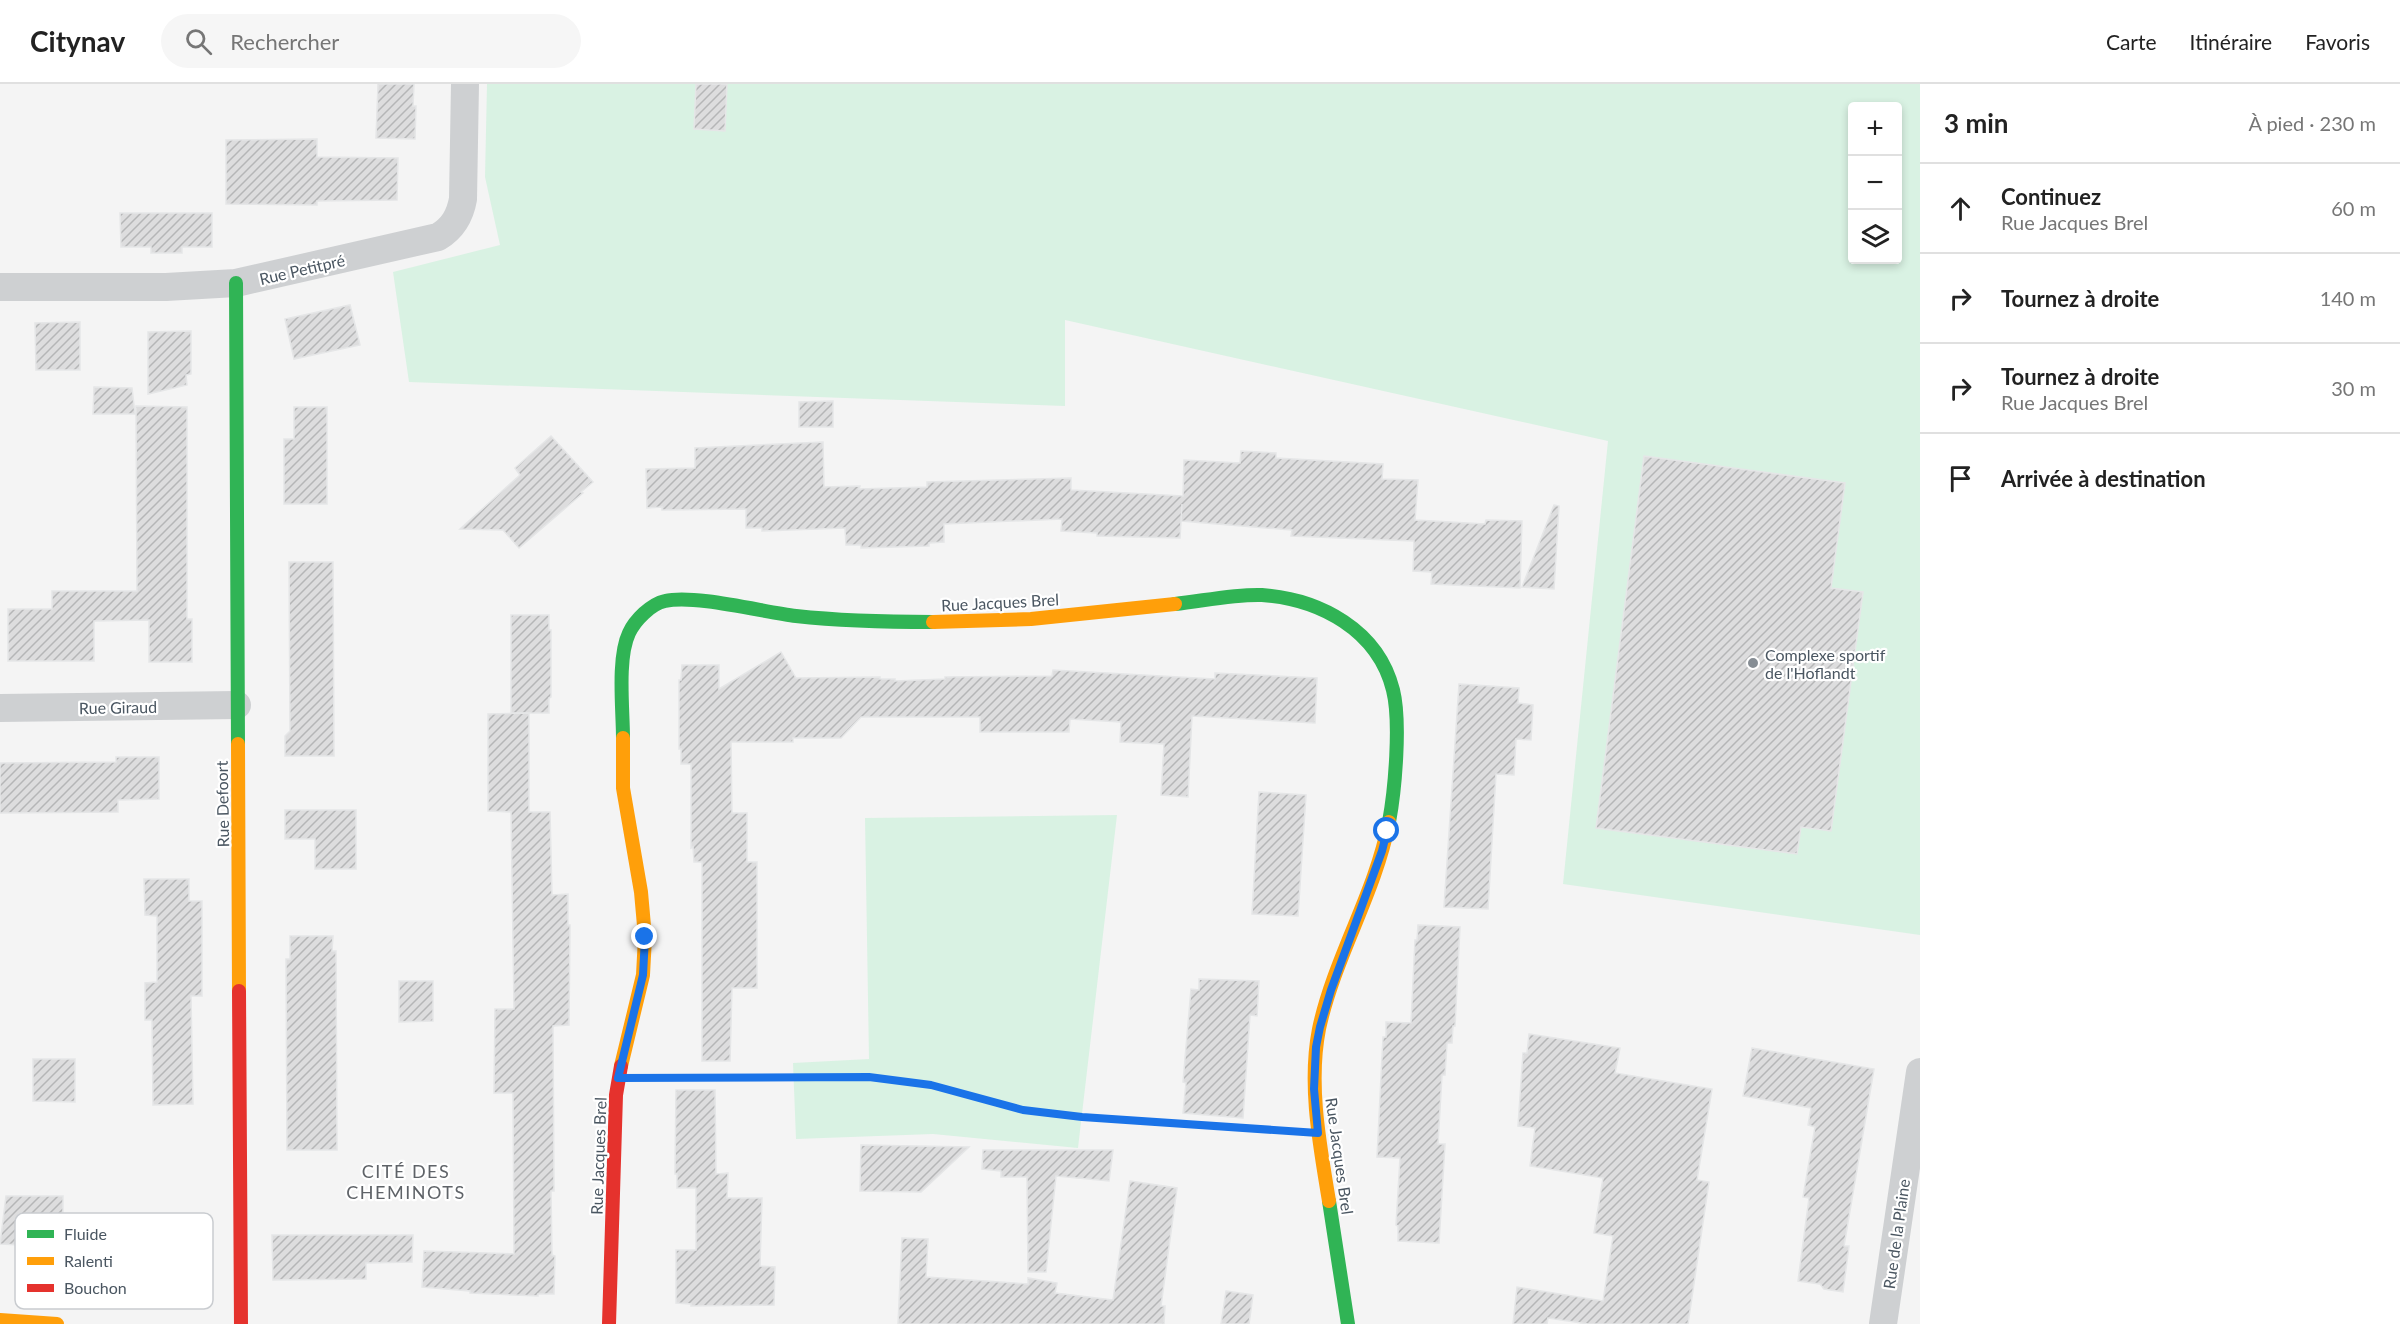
<!DOCTYPE html>
<html lang="fr">
<meta charset="utf-8">
<style>
body{margin:0;font-family:Lato,sans-serif;background:#f6f6f6;color:#222}
.controls{position:absolute;right:18px;top:18px;display:grid;overflow:hidden;border-radius:6px;box-shadow:0 3px 9px #0003}
.controls button{width:54px;height:54px;display:grid;place-items:center;padding:0;border:0;border-bottom:2px solid #e0e0e0;background:#fff;color:#222;font:30px sans-serif}
.stop{position:absolute;width:18px;height:18px;margin:-14px;border:4px solid #1a73e8;border-radius:50%;background:#fff}
.stop.end{background:#1a73e8;border-color:#fff;box-shadow:0 2px 6px #0008}
.list{margin:0;padding:0;list-style:none}
h2{display:flex;justify-content:space-between;align-items:center;height:78px;margin:0;padding:0 24px;font-size:26px}
h2 small{font-size:20px;font-weight:400;color:#767676}
.list li{display:grid;grid-template-columns:39px 1fr auto;gap:18px;align-items:center;box-sizing:border-box;height:90px;padding:0 24px;border-top:2px solid #e0e0e0}
.list b{display:block;font-size:22px;white-space:nowrap}
.list p{margin:0;font-size:20px;white-space:nowrap;color:#767676}
.list em{font-size:20px;font-style:normal;color:#767676}
.icon{flex:none;width:33px;height:33px;fill:none;stroke:currentColor;stroke-width:2;stroke-linecap:round;stroke-linejoin:round}
.map{position:relative;flex:none;width:1920px;height:1240px;overflow:hidden}
header{display:flex;align-items:center;gap:36px;box-sizing:border-box;height:84px;padding:0 30px;background:#fff;border-bottom:2px solid #e0e0e0}
header strong{font-size:28px}
nav{display:flex;gap:33px;margin-inline-start:auto;font-size:21px}
.search{width:420px;height:54px;background:#f6f6f6;display:flex;align-items:center;gap:15px;box-sizing:border-box;padding:0 21px;border-radius:33px;color:#767676;font-size:22px}
main{display:flex}
aside{flex:1;background:#fff}
.map>svg:first-child{display:block}
.green{fill:#d9f2e3;fill-rule:evenodd}
.building{fill:url(#building-hatch);stroke:#e5e6e7;stroke-width:1.5}
.lines{fill:none;stroke-linecap:round;stroke-linejoin:round}
.path{stroke:#bcc7c4;stroke-width:4;stroke-dasharray:4.5 3;stroke-linecap:butt}
.street{stroke:#ced0d2;stroke-width:28}
.fast{stroke:#30b455;stroke-width:14}
.slow{stroke:#ff9f0a;stroke-width:14}
.jam{stroke:#e5322d;stroke-width:14}
.route{stroke:#1a73e8;stroke-width:8}
.poi-dot{fill:#868d94;stroke:#fff;stroke-width:2}
.labels{text-anchor:middle;dominant-baseline:central;stroke-width:4.5;stroke-linejoin:round;paint-order:stroke}
.street-label{font-size:16px;fill:#4a5661;stroke:#fff}
.poi-label{font-size:16px;fill:#4a5661;stroke:#fff;text-anchor:start}
.neighbourhood-label{font-size:18px;letter-spacing:1.5px;fill:#5f6368;stroke:#fff}
.key{fill:#fff;stroke:#c9ccd0;stroke-width:1.5}
.key-label{font-size:16px;fill:#4a5661}
</style>
<header>
<strong>Citynav</strong>
<div class="search"><svg class="icon" aria-label="search" viewBox="0 0 24 24"><circle cx="10" cy="10" r="6"/><path d="M15 15l6 6"/></svg>Rechercher</div>
<nav><a>Carte</a><a>Itinéraire</a><a>Favoris</a></nav>
</header>
<main>
<div class="map">
<svg width="1920" height="1240" viewBox="0 0 1920 1240">
<defs>
<pattern id="building-hatch" width="6" height="6" patternUnits="userSpaceOnUse" patternTransform="scale(1.5)"><rect width="6" height="6" fill="#ddddde"/><path d="M-1 1l2-2M0 6l6-6M5 7l2-2" fill="none" stroke="#b5b6b7"/></pattern>
</defs>
<rect width="100%" height="100%" fill="#f4f4f4"/>
<g class="green">
<path d="M487 0H1920V851L1563 800 1608 357 1065 236V322L409 298 393 188 500 161 485 93ZM1852 22H1898V176H1852Z"/>
<polygon points="1117,731 1078,1064 933,1050 796,1055 793,979 869,975 865,734"/>
</g>
<g class="building">
<polygon points="378,0 414,0 413,22 416,22 415,55 376,54"/>
<polygon points="696,0 727,0 725,47 694,45"/>
<polygon points="317,55 317,73 398,74 397,116 317,117 317,121 226,120 226,56"/>
<polygon points="120,129 212,129 212,163 182,163 182,169 151,169 151,163 121,163"/>
<polygon points="350,221 360,261 294,275 285,235"/>
<polygon points="80,238 80,286 36,286 35,239"/>
<polygon points="191,247 191,290 186,291 187,301 148,310 148,248"/>
<polygon points="94,303 132,304 135,330 93,330"/>
<polygon points="833,317 833,343 799,343 799,318"/>
<polygon points="136,322 187,323 187,535 192,535 192,578 149,578 149,536 94,537 94,577 8,577 8,525 52,525 52,507 137,507"/>
<polygon points="294,323 327,323 327,420 284,420 284,355 294,355"/>
<polygon points="551,352 593,398 581,408 583,409 519,464 503,446 460,445 520,391 515,384"/>
<polygon points="823,358 824,403 860,402 859,405 927,403 927,398 1071,394 1071,406 1183,412 1184,376 1240,379 1241,367 1276,369 1276,374 1383,380 1382,395 1418,396 1415,436 1485,440 1486,436 1522,437 1520,504 1431,500 1432,488 1413,487 1414,457 1291,452 1292,446 1181,437 1182,420 1180,454 1097,452 1097,449 1061,447 1062,435 944,440 944,458 929,459 929,462 861,464 861,461 846,461 845,444 762,447 762,444 746,444 746,425 662,426 662,423 647,424 646,385 695,384 695,364"/>
<polygon points="1644,372 1845,399 1831,504 1863,508 1831,747 1801,743 1797,770 1596,744"/>
<polygon points="1554,421 1559,422 1554,505 1522,503"/>
<polygon points="289,478 333,478 334,672 285,672 285,652 290,647"/>
<polygon points="511,531 549,531 549,546 551,546 551,613 549,614 549,629 511,629"/>
<polygon points="781,568 796,594 880,593 880,595 895,595 895,597 945,595 945,593 1052,592 1053,586 1215,595 1215,589 1317,594 1315,639 1192,632 1188,713 1161,711 1164,660 1120,658 1121,638 1070,635 1069,648 980,648 980,633 861,633 841,654 793,654 793,658 731,658 732,729 747,729 747,778 757,778 757,904 732,904 730,977 702,977 702,778 694,778 693,763 691,764 691,680 681,680 681,665 679,665 679,596 681,596 682,581 719,581 719,605"/>
<polygon points="1459,600 1519,604 1518,619 1533,621 1531,656 1516,655 1514,691 1496,690 1488,825 1444,823"/>
<polygon points="529,629 529,728 550,728 552,811 568,810 568,841 570,841 569,941 553,942 554,1107 551,1107 552,1171 555,1172 554,1210 538,1210 538,1212 470,1209 470,1207 422,1203 424,1167 514,1170 513,1009 494,1009 495,925 514,925 511,728 488,727 488,630"/>
<polygon points="116,673 159,673 159,715 118,716 118,728 0,729 0,679 116,678"/>
<polygon points="1259,708 1306,711 1298,832 1252,830"/>
<polygon points="285,726 356,726 356,785 315,785 315,755 285,755"/>
<polygon points="144,795 189,795 189,817 202,817 202,912 191,912 193,1020 153,1021 152,936 145,936 145,899 157,898 157,832 145,831"/>
<polygon points="1418,841 1460,843 1455,942 1453,942 1452,959 1447,959 1445,991 1442,991 1438,1060 1445,1060 1439,1159 1398,1157 1398,1142 1396,1141 1400,1074 1377,1073 1383,953 1386,953 1386,938 1411,939 1415,856 1417,856"/>
<polygon points="290,852 333,852 332,867 336,867 337,1066 287,1066 286,875 290,875"/>
<polygon points="1199,895 1259,897 1257,932 1250,931 1243,1034 1183,1029 1186,999 1183,998 1191,905 1199,906"/>
<polygon points="399,897 433,897 433,937 399,938"/>
<polygon points="1529,950 1620,964 1615,989 1712,1005 1697,1096 1709,1098 1688,1240 1588,1240 1548,1234 1547,1240 1513,1240 1517,1203 1603,1217 1613,1152 1594,1149 1603,1094 1530,1082 1535,1044 1518,1042 1523,969 1527,969"/>
<polygon points="1752,964 1874,985 1844,1162 1849,1162 1843,1208 1824,1205 1820,1200 1798,1197 1809,1114 1803,1113 1815,1043 1808,1041 1811,1024 1743,1012"/>
<polygon points="33,975 75,975 75,1018 33,1017"/>
<polygon points="676,1006 715,1006 716,1090 728,1089 727,1114 762,1114 760,1182 775,1183 774,1221 691,1222 691,1220 676,1219 676,1166 696,1166 696,1104 677,1104 677,1090 675,1090"/>
<polygon points="861,1061 969,1063 921,1108 860,1107"/>
<polygon points="983,1066 1113,1066 1109,1097 1056,1092 1046,1188 1028,1188 1027,1093 1001,1093 1001,1087 982,1085"/>
<polygon points="1130,1097 1177,1104 1161,1222 1165,1222 1164,1240 898,1240 902,1154 928,1155 926,1193 1028,1200 1028,1194 1057,1199 1055,1209 1113,1216"/>
<polygon points="6,1112 63,1112 63,1137 202,1136 203,1180 109,1181 109,1168 44,1168 44,1162 0,1160"/>
<polygon points="272,1151 413,1151 412,1178 366,1179 366,1195 273,1196"/>
<polygon points="1226,1207 1253,1211 1249,1240 1221,1240"/>
</g>
<g class="lines">
<polyline class="path" points="652,994 869,993 931,1001 1023,1026 1082,1033 1284,1047"/>
<g class="street">
<path d="M0 203H166L236 199 438 153C453 144 460 132 463 115L465 0"/>
<polyline points="0,624 237,621"/>
<polyline points="1883,1240 1920,988"/>
</g>
<g class="fast">
<polyline points="236,199 238,660"/>
<path d="M1175 520C1203 517 1234 510 1262 511 1320 515 1378 546 1393 606 1401 638 1395 706 1389 738"/>
<path d="M623 654C623 626 617 574 629 549 635 536 651 520 665 517 694 510 763 528 796 532 842 537 887 538 933 538"/>
<polyline points="1329,1117 1348,1240"/>
</g>
<g class="slow">
<polyline points="933,538 1031,535 1175,520"/>
<polyline points="238,660 239,907"/>
<polyline points="621,982 643,891 645,853 641,808 623,704 623,654"/>
<path d="M1329 1117C1320 1062 1308 1001 1319 945 1334 874 1375 810 1389 738"/>
<polyline points="0,1236 57,1240"/>
</g>
<g class="jam">
<polyline points="239,907 241,1240"/>
<polyline points="609,1240 616,1011 621,982"/>
</g>
</g>
<g class="lines">
<polyline class="route" points="645,853 643,891 618,994 869,993 931,1001 1023,1026 1082,1033 1318,1049 1314,1005 1316,963 1320,943 1331,906 1382,767 1387,747"/>
</g>
<circle class="poi-dot" cx="1753" cy="579" r="6"/>
<g class="labels">
<g class="street-label">
<text transform="translate(302 185) rotate(-13)">Rue Petitpré</text>
<text transform="translate(1000 518) rotate(-3)">Rue Jacques Brel</text>
<text transform="translate(118 623) rotate(-1)">Rue Giraud</text>
<text transform="translate(222 720) rotate(-91)">Rue Defoort</text>
<text transform="translate(598 1072) rotate(-88)">Rue Jacques Brel</text>
<text transform="translate(1340 1072) rotate(82)">Rue Jacques Brel</text>
<text transform="translate(1896 1150) rotate(-82)">Rue de la Plaine</text>
</g>
<g class="poi-label">
<text x="1765" y="570">Complexe sportif<tspan x="1765" dy="18">de l'Hoflandt</tspan></text>
</g>
<g class="neighbourhood-label">
<text x="406" y="1087">CITÉ DES<tspan x="406" dy="21">CHEMINOTS</tspan></text>
</g>
</g>
<rect x="15" y="1129" width="198" height="96" rx="9" class="key"/>
<rect x="27" y="1146" width="27" height="8" fill="#30b455"/>
<rect x="27" y="1173" width="27" height="8" fill="#ff9f0a"/>
<rect x="27" y="1200" width="27" height="8" fill="#e5322d"/>
<g class="key-label">
<text x="64" y="1156">Fluide</text>
<text x="64" y="1183">Ralenti</text>
<text x="64" y="1210">Bouchon</text>
</g>
</svg>
<div class="controls">
<button>+</button>
<button>−</button>
<button><svg class="icon" aria-label="layers" viewBox="0 0 24 24"><path d="M12 4l9 5-9 5-9-5zM3 14l9 5 9-5"/></svg></button>
</div>
<div class="stop" style="left:1387px;top:747px"></div>
<div class="stop end" style="left:645px;top:853px"></div>
</div>
<aside>
<h2>3 min<small>À pied · 230 m</small></h2>
<ul class="list">
<li><svg class="icon" aria-label="ahead" viewBox="0 0 24 24"><path d="M12 20V5M6 11l6-6 6 6"/></svg><div><b>Continuez</b><p>Rue Jacques Brel</p></div><em>60 m</em></li>
<li><svg class="icon" aria-label="right" viewBox="0 0 24 24"><path d="M7 20v-9h11M14 6l5 5-5 5"/></svg><div><b>Tournez à droite</b></div><em>140 m</em></li>
<li><svg class="icon" aria-label="right" viewBox="0 0 24 24"><path d="M7 20v-9h11M14 6l5 5-5 5"/></svg><div><b>Tournez à droite</b><p>Rue Jacques Brel</p></div><em>30 m</em></li>
<li><svg class="icon" aria-label="arrive" viewBox="0 0 24 24"><path d="M6 21V4h12l-3 4 3 4H6"/></svg><div><b>Arrivée à destination</b></div></li>
</ul>
</aside>
</main>
